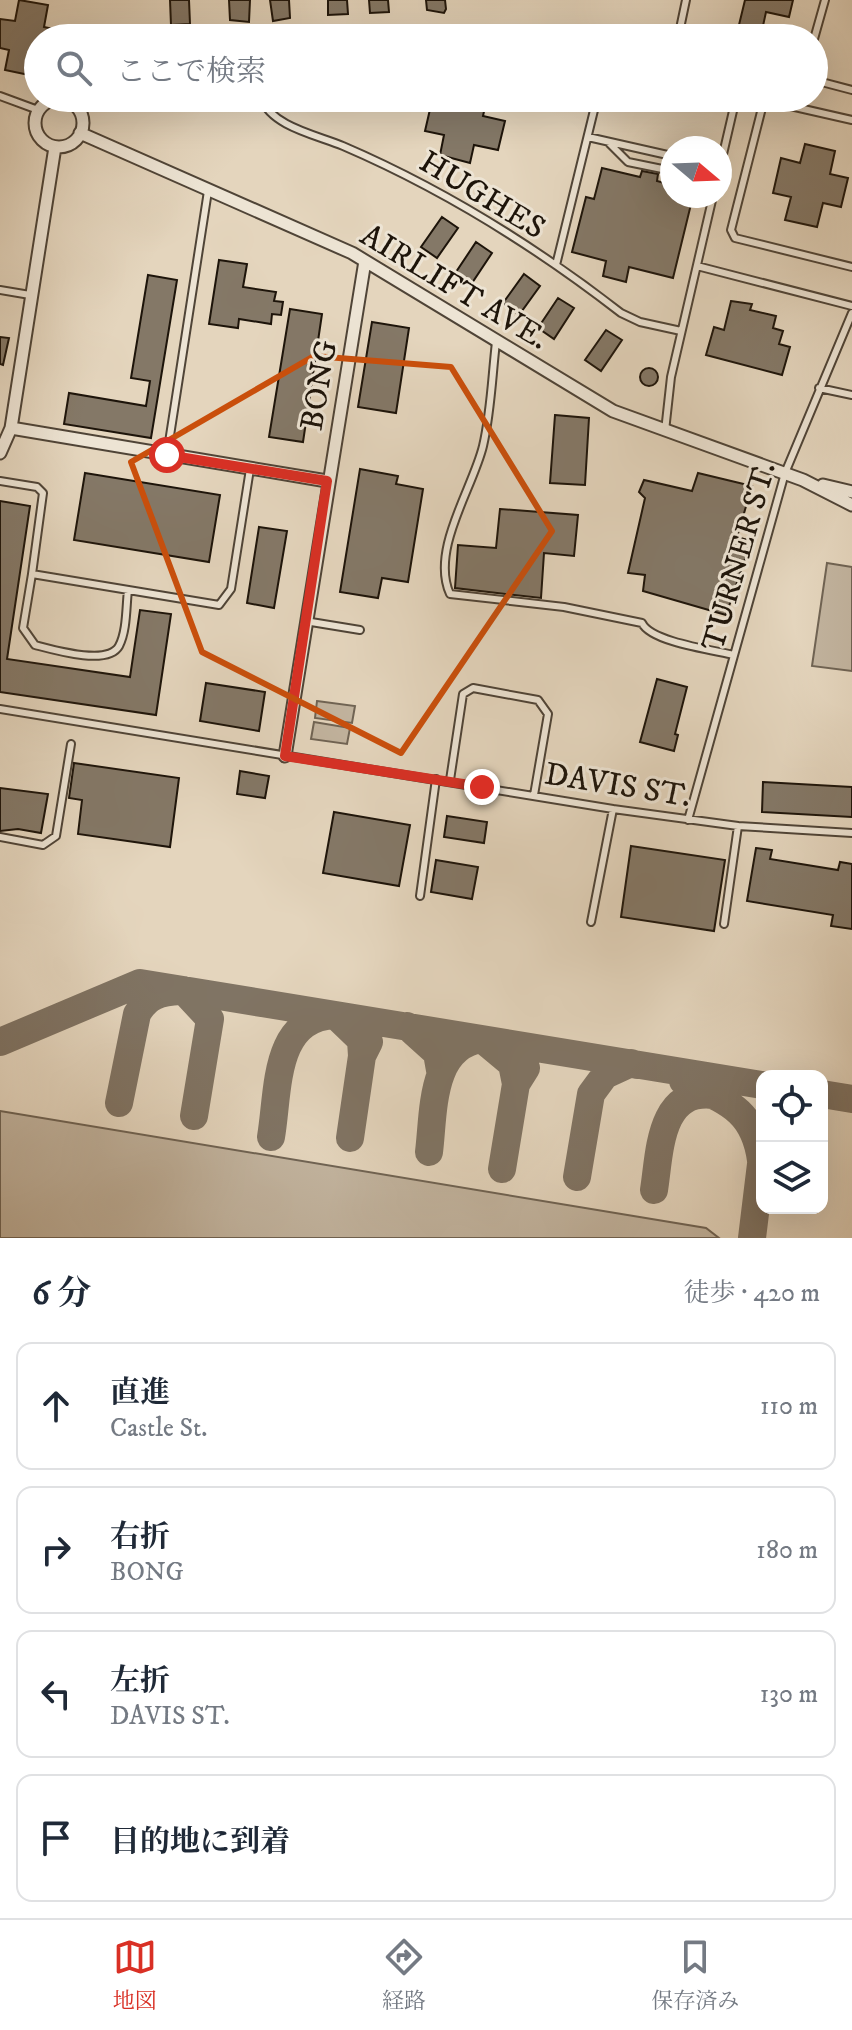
<!DOCTYPE html>
<html lang="ja">
<head>
<meta charset="utf-8">
<style>
  :root { --surface:#fff; --page:#f6f6f7; --text:#1f2937; --muted:#747a83; --line:#e0e1e3; --accent:#d93025 }
  body { margin:0; font-family:"IM FELL DW Pica","Noto Serif JP",serif; background:var(--page); color:var(--text) }
  .controls { position:absolute; right:24px; bottom:24px; display:grid; overflow:hidden; border-radius:16px; box-shadow:0 8px 32px #0002 }
  .controls button { width:72px; height:72px; display:grid; place-items:center; padding:0; border:0; border-bottom:2px solid var(--line); background:var(--surface); color:var(--text); font:40px sans-serif }
  .compass { position:absolute; left:660px; top:136px; width:72px; height:72px; border-radius:50%; background:var(--surface); box-shadow:0 8px 32px #0002; rotate:109deg }
  .stop { position:absolute; width:24px; height:24px; margin:-18px; border:6px solid #d93025; border-radius:50%; background:#fff }
  .stop.end { background:#d93025; border-color:#fff; box-shadow:0 2px 8px #0008 }
  .list { margin:0; padding:0; list-style:none }
  h2 { display:flex; justify-content:space-between; align-items:center; height:104px; margin:0; padding:0 32px; font-size:34px }
  h2 small { font-size:26px; font-weight:400; color:var(--muted) }
  .list li { display:grid; grid-template-columns:52px 1fr auto; gap:24px; align-items:center; box-sizing:border-box; height:128px; margin:0 16px 16px; padding:0 16px; border:2px solid var(--line); border-radius:16px }
  .list b { display:block; font-size:30px; white-space:nowrap }
  .list p { margin:0; font-size:26px; white-space:nowrap; color:var(--muted) }
  .list em { font-size:26px; font-style:normal; color:var(--muted) }
  .icon { flex:none; width:44px; height:44px; fill:none; stroke:currentColor; stroke-width:2; stroke-linecap:round; stroke-linejoin:round }
  .map { position:relative; flex:none; width:852px; height:1238px; overflow:hidden }
  .search { position:absolute; background:var(--surface); box-shadow:0 8px 32px #0002; left:24px; right:24px; top:24px; height:88px; display:flex; align-items:center; gap:20px; box-sizing:border-box; padding:0 28px; border-radius:44px; color:var(--muted); font-size:30px }
  .sheet { height:680px; background:var(--surface) }
  nav { display:flex; justify-content:space-around; align-items:center; box-sizing:border-box; height:112px; border-top:2px solid var(--line); background:var(--surface); font-size:22px; color:var(--muted) }
  nav a { display:grid; justify-items:center; gap:4px }
  nav .on { color:var(--accent) }
  .map>svg:first-child { display:block }
  .green { fill:#c2b49f; stroke:#706454; stroke-width:2 }
  .lines { fill:none; stroke-linecap:round; stroke-linejoin:round }
  .taxiway { stroke:#807464; stroke-width:28 }
  .building { fill:#847867; stroke:#1d140a; stroke-width:2 }
  .lane-casing { stroke:#4f4437; stroke-width:10 }
  .street-casing { stroke:#4f4437; stroke-width:15 }
  .lane { stroke:#ede4d4; stroke-width:6 }
  .street { stroke:#ede4d4; stroke-width:11 }
  .route { stroke:#d93025; stroke-width:10 }
  .marked { fill:none; stroke:#ca4f0c; stroke-width:6; stroke-linejoin:round }
  .labels { text-anchor:middle; stroke-width:6; stroke-linejoin:round; paint-order:stroke }
  .street-label { font-size:32px; fill:#1d140a; stroke:#ede4d4 }
</style>
</head>
<body>
<div class="map">
<svg width="852" height="1238" viewBox="0 0 852 1238">
  <rect width="100%" height="100%" fill="#e4d5bd"/>
  <filter id="stains"><feTurbulence type="fractalNoise" baseFrequency=".0025" numOctaves="4"/><feColorMatrix values="0 0 0 0 .2 0 0 0 0 .09 0 0 0 0 .02 0 0 0 .5 -.17"/></filter>
  <radialGradient id="worn" r=".72"><stop offset=".6" stop-color="#630" stop-opacity="0"/><stop offset="1" stop-color="#630" stop-opacity=".3"/></radialGradient>
  <path class="green" d="M827,563L852,567V671L812,666Z
    M317,701L355,706L352,723L315,718Z
    M314,722L350,728L347,744L311,739Z
    M0,1111L706,1228L719,1238H0Z"/>
  <g class="lines">
    <path class="taxiway" d="M183,990L210,1019L194,1116
      M407,1026L437,1053L440,1070
      M0,1042L140,983L762,1085
      M683,1081C726,1101 754,1109 761,1160
      M822,1094L852,1099
      M119,1103L137,1014C147,996 160,992 180,991
      M271,1137C279,1089 273,1018 335,1015L361,1040L362,1056
      M350,1138L362,1056L369,1042
      M429,1152C434,1112 430,1046 482,1039L512,1064L516,1084
      M502,1169L516,1084L526,1068
      M577,1177L591,1094L605,1075L631,1063L637,1065
      M654,1190C660,1152 659,1089 713,1095
      M752,1238L762,1156"/>
  </g>
  <path class="building" d="M19,0L48,5L44,27L63,31L61,38H38L34,76L5,70L9,50L0,48V19L15,21Z
    M170,0H189L190,24L171,25Z
    M229,0H250L249,22L230,20Z
    M270,0H289L290,18L273,21Z
    M328,0H347L348,14L328,15Z
    M369,0H388L389,12L370,13Z
    M426,0H445L446,9L444,13L427,10Z
    M745,0H793L789,17L766,12L761,35L738,29Z
    M456,98H487L483,116L505,121L498,150L474,145L470,163L440,155L444,135L425,131L431,105L453,110Z
    M805,144L835,151L830,174L848,178L841,207L823,203L817,227L785,220L791,197L773,193L781,158L800,163Z
    M602,168L640,177L642,171L658,174L657,181L672,185V196H693L673,278L629,267L626,282L603,276L606,261L572,252L586,197L594,199Z
    M442,217L458,228L437,258L421,247Z
    M476,242L492,253L472,283L456,272Z
    M219,260L247,264L243,287L276,292L274,301L283,302L281,315L272,314L271,324L239,319L238,328L209,324Z
    M524,274L540,286L519,315L503,303Z
    M148,275L177,280L151,438L64,424L69,393L146,406L150,381L131,378Z
    M558,298L574,308L554,339L538,328Z
    M731,301L752,304L750,310L776,316L773,328L783,331L779,344L790,347L782,375L706,355L714,327L724,330Z
    M290,309L322,314L303,442L269,437Z
    M372,322L409,328L396,413L358,407Z
    M606,330L622,340L601,371L585,360Z
    M0,337L9,338L3,365L0,364Z
    M640 377a9 9 0 1 1 18 0a9 9 0 1 1-18 0Z
    M555,415L589,418L585,485L550,483Z
    M360,469L398,476L396,484L423,489L408,582L382,578L378,598L340,592Z
    M85,473L220,495L209,562L74,540Z
    M698,473L752,486L737,537L751,541L726,615L643,591L645,575L628,573L645,498L639,492L644,480L692,491Z
    M0,501L30,506L7,659L130,677L140,610L171,614L156,715L0,692Z
    M500,509L578,515L574,556L544,553L541,598L455,588L458,545L496,548Z
    M259,527L287,531L274,608L247,603Z
    M657,679L687,687L675,734L678,735L674,751L640,742Z
    M206,683L265,692L259,731L200,721Z
    M74,763L179,778L170,847L78,834L82,800L69,798Z
    M240,771L269,776L265,798L237,794Z
    M763,782L852,787V817L762,812Z
    M0,788L48,794L41,833L18,829L0,831Z
    M334,812L410,825L399,886L323,873Z
    M447,816L487,822L484,843L444,837Z
    M631,846L725,860L714,931L621,917Z
    M756,848L772,850L770,859L838,870L840,862L852,864V929L831,926L833,915L747,901Z
    M436,860L478,867L472,899L431,892Z"/>
  <g class="lines">
    <defs>
      <path id="lane" d="M455,38L612,29L669,38
        M678,38L686,0
        M814,39L825,0
        M814,80L852,90
        M0,96L38,110
        M261,98C272,127 317,135 343,146C443,189 536,247 621,313L640,322L681,331
        M78,108L92,98
        M852,120L764,100L731,230L735,238L852,267
        M588,137L672,156
        M609,143L628,162L672,171
        M720,167L736,98
        M556,265L597,98
        M697,266L852,306
        M0,290L30,295
        M496,342C492,376 491,412 483,446C473,488 430,550 450,594L564,607L642,623C651,642 713,650 734,655
        M819,388L852,395
        M665,431L671,377L713,196
        M167,455L208,191
        M0,481L37,487L43,493L32,574L219,605L231,589L250,469
        M32,574L23,628L35,645C54,650 108,666 119,646C127,631 126,607 128,590
        M305,621L360,630
        M0,709L613,809L738,826L852,833
        M450,780L463,694L473,688L538,700L548,714L534,795
        M688,820L785,473L852,313
        M0,837L43,845L56,836L71,744
        M420,896L436,779
        M591,922L613,809
        M724,924L738,826"/>
      <path id="street" d="M35 123a24 24 0 1 1 48 0a24 24 0 1 1-48 0Z
        M80,133L352,253L613,411L803,480L852,505
        M11,428L327,481
        M0,453L11,428L55,147
        M823,485L852,492
        M285,756L365,261"/>
    </defs>
    <use href="#lane" class="lane-casing"/>
    <use href="#street" class="street-casing"/>
    <use href="#lane" class="lane"/>
    <use href="#street" class="street"/>
  </g>
  <g class="lines">
    <path class="route" d="M167,455L327,481L285,756L482,787"/>
  </g>
  <path class="marked" d="M314,356L451,367L552,531L401,753L202,652L131,462Z"/>
  <g class="labels">
    <g class="street-label">
      <text transform="translate(483 194) rotate(31)" y="11">HUGHES</text>
      <text transform="translate(455 286) rotate(31)" y="11">AIRLIFT AVE.</text>
      <text transform="translate(318 385) rotate(-80)" y="11">BONG</text>
      <text transform="translate(738 556) rotate(-74)" y="11">TURNER ST.</text>
      <text transform="translate(618 784) rotate(9)" y="11">DAVIS ST.</text>
    </g>
  </g>
  <rect width="100%" height="100%" filter="url(#stains)"/>
  <rect width="100%" height="100%" fill="url(#worn)"/>
</svg>
<div class="controls">
<button><svg class="icon" aria-label="locate" viewBox="0 0 24 24"><circle cx="12" cy="12" r="6"/><path d="M12 2v4M12 18v4M2 12h4M18 12h4"/></svg></button>
<button><svg class="icon" aria-label="layers" viewBox="0 0 24 24"><path d="M12 4l9 5-9 5-9-5zM3 14l9 5 9-5"/></svg></button>
</div>
<svg class="compass" viewBox="-18 -18 36 36"><path d="M0-13l5 13h-10z" fill="#e53935"/><path d="M0 13l5-13h-10z" fill="#747a83"/></svg>
<div class="stop" style="left:167px;top:455px"></div>
<div class="stop end" style="left:482px;top:787px"></div>
<div class="search"><svg class="icon" aria-label="search" viewBox="0 0 24 24"><circle cx="10" cy="10" r="6"/><path d="M15 15l6 6"/></svg>ここで検索</div>
</div>
<section class="sheet">
<h2>6 分<small>徒歩 · 420 m</small></h2>
<ul class="list">
<li><svg class="icon" aria-label="ahead" viewBox="0 0 24 24"><path d="M12 20V5M6 11l6-6 6 6"/></svg><div><b>直進</b><p>Castle St.</p></div><em>110 m</em></li>
<li><svg class="icon" aria-label="right" viewBox="0 0 24 24"><path d="M7 20v-9h11M14 6l5 5-5 5"/></svg><div><b>右折</b><p>BONG</p></div><em>180 m</em></li>
<li><svg class="icon" aria-label="left" viewBox="0 0 24 24"><path d="M17 20v-9H6M10 6l-5 5 5 5"/></svg><div><b>左折</b><p>DAVIS ST.</p></div><em>130 m</em></li>
<li><svg class="icon" aria-label="arrive" viewBox="0 0 24 24"><path d="M6 21V4h12l-3 4 3 4H6"/></svg><div><b>目的地に到着</b></div></li>
</ul>
</section>
<nav>
<a class="on"><svg class="icon" aria-label="map" viewBox="0 0 24 24"><path d="M3 6l6-2 6 2 6-2v14l-6 2-6-2-6 2zM9 4v14M15 6v14"/></svg>地図</a>
<a><svg class="icon" aria-label="directions" viewBox="0 0 24 24"><path d="M12 3l9 9-9 9-9-9zM9 14v-3h6M13 9l2 2-2 2"/></svg>経路</a>
<a><svg class="icon" aria-label="saved" viewBox="0 0 24 24"><path d="M7 4h10v16l-5-4-5 4z"/></svg>保存済み</a>
</nav>
</body>
</html>
